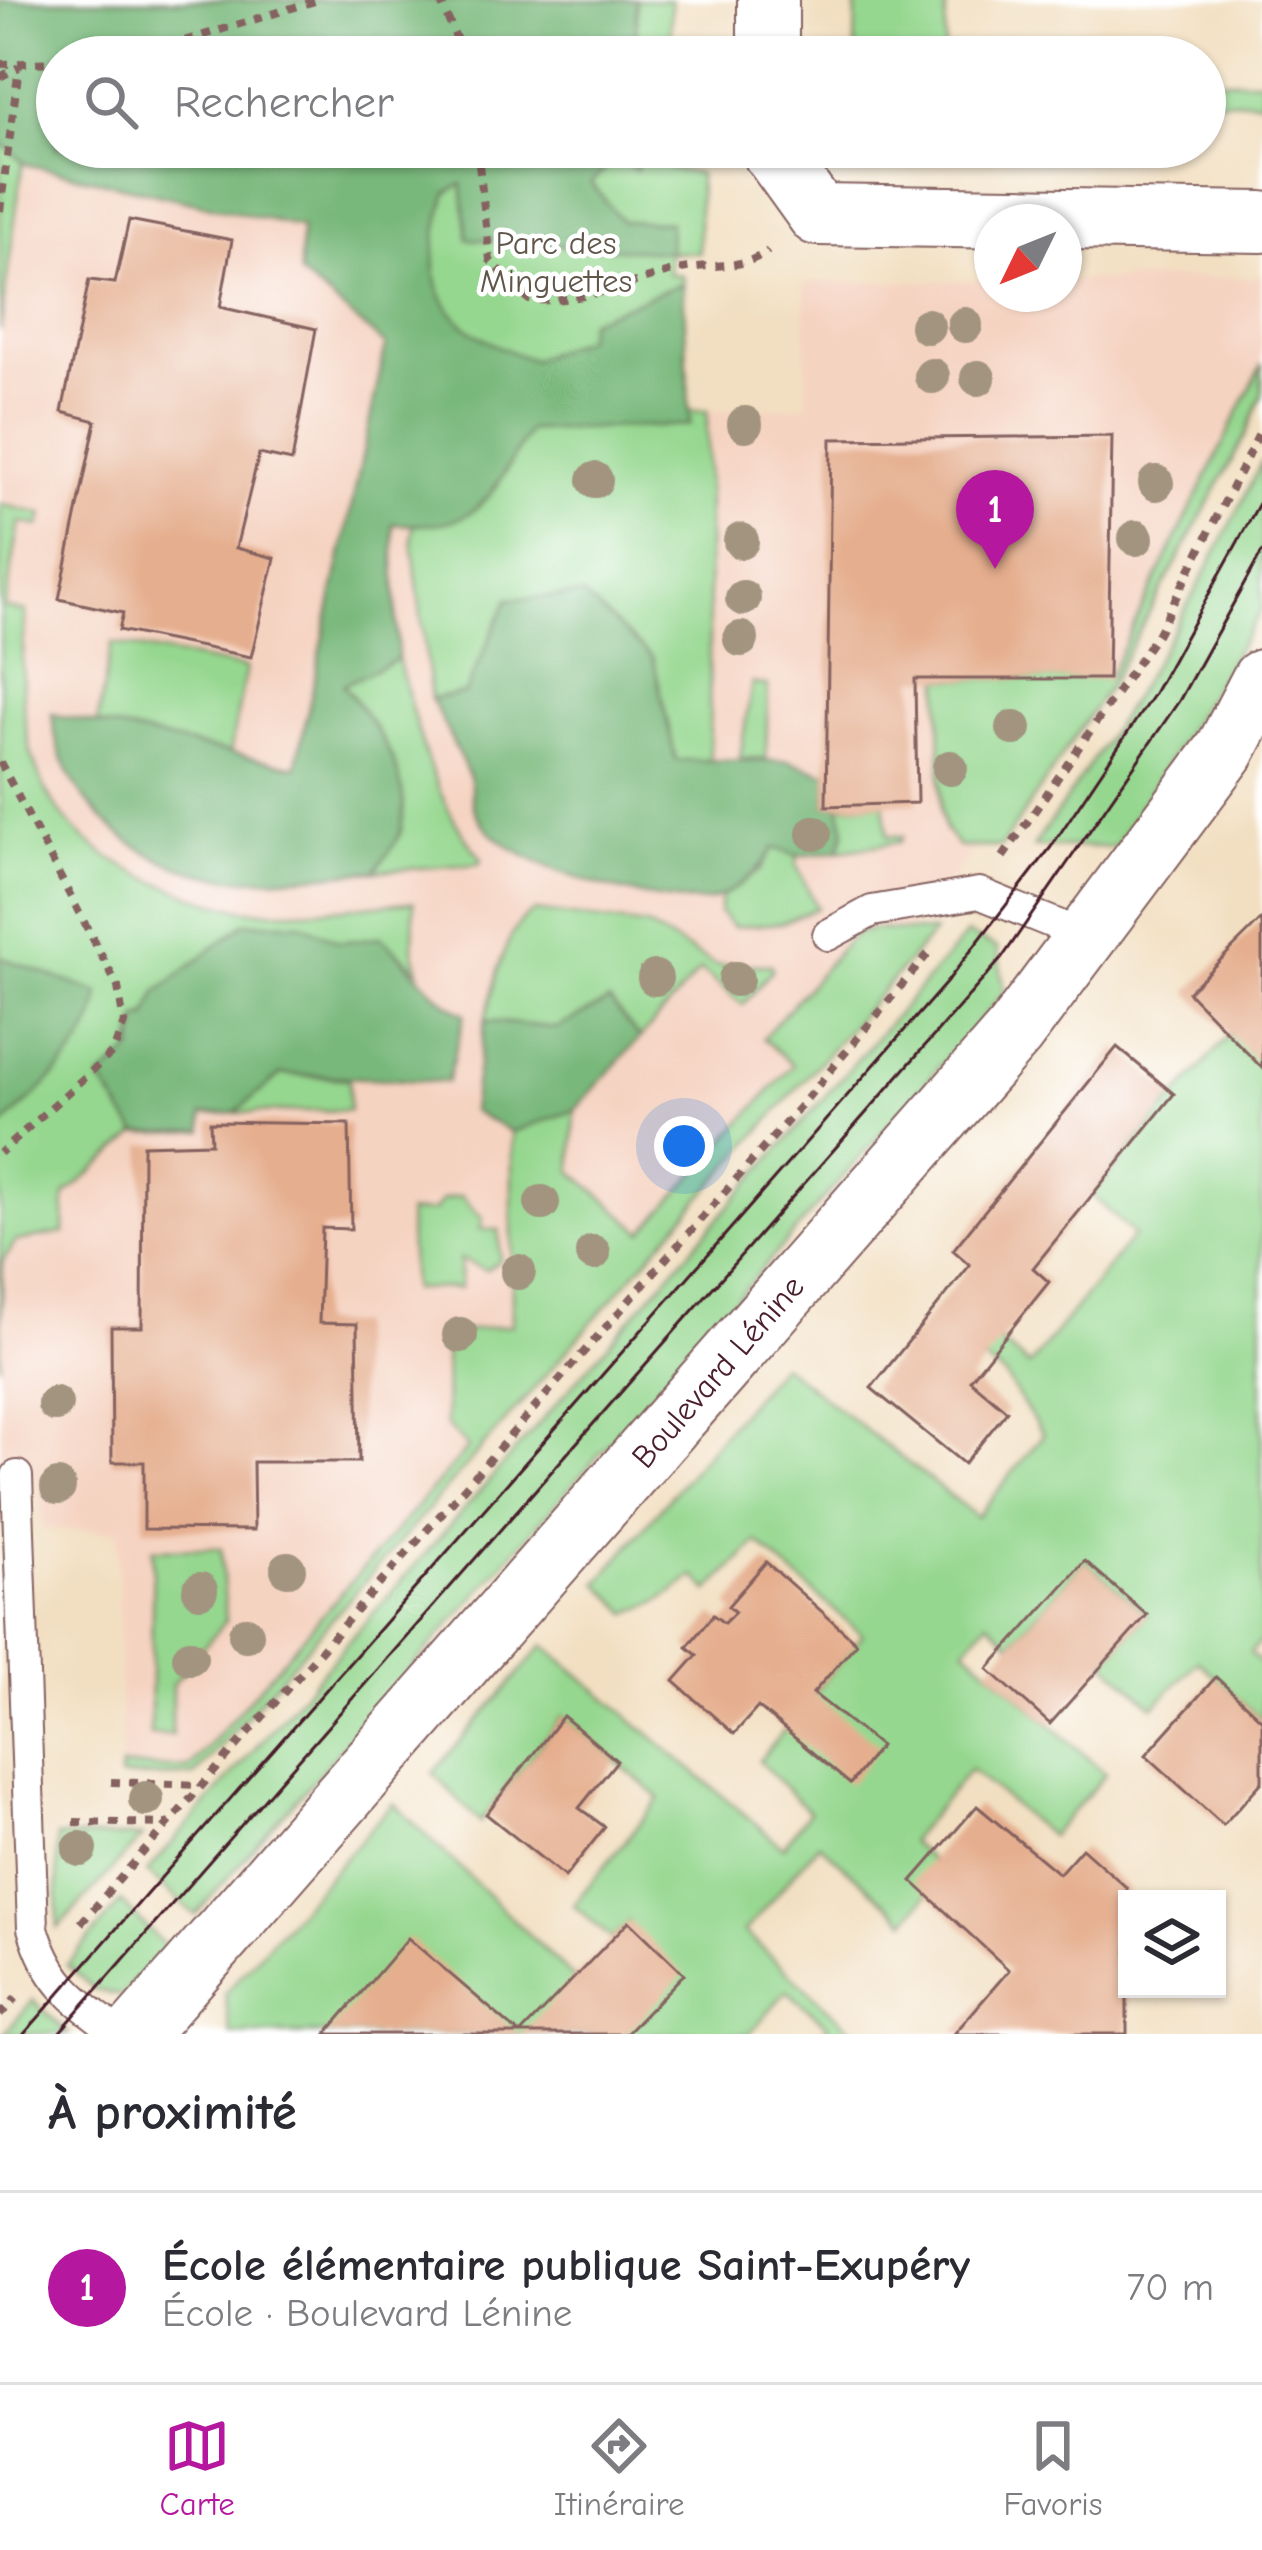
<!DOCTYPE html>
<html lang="fr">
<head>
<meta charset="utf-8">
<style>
  :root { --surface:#fff; --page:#f2f2f3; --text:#2b2b33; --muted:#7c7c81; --line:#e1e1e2; --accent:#b5179e }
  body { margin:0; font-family:"Comic Neue",sans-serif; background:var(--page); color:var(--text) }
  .controls { position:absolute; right:36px; bottom:36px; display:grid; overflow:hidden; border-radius:0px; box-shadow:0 3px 9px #0004 }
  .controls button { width:108px; height:108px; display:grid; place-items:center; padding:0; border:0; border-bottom:3px solid var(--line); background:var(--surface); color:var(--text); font:60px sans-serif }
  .compass { position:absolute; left:974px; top:204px; width:108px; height:108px; border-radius:50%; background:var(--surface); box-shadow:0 3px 9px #0004; rotate:227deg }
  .you { position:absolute; left:684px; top:1146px; width:42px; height:42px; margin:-30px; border:9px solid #fff; border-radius:50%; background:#1a73e8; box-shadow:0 0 0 18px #1a73e833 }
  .badge { display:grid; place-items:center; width:78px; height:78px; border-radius:50%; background:var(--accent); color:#fff; font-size:39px; font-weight:700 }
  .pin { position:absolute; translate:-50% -99px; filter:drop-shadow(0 3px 6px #0008) }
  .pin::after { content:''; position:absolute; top:63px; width:42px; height:36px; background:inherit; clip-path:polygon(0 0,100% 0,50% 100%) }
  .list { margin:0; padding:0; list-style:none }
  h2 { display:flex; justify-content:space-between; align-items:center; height:156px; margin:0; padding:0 48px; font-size:51px }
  h2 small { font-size:39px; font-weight:400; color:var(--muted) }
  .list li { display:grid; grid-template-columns:78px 1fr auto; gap:36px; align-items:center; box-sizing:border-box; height:192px; padding:0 48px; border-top:3px solid var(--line) }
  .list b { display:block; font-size:45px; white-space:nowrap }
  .list p { margin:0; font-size:39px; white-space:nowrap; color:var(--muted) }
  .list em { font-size:39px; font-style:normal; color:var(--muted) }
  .icon { flex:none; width:66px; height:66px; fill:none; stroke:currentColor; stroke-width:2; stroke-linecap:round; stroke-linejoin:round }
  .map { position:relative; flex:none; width:1262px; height:2034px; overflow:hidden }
  .search { position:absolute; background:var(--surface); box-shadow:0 3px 9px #0004; left:36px; right:36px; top:36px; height:132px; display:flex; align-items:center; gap:30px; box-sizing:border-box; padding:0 42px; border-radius:66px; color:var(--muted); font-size:45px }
  .sheet { height:348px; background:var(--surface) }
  nav { display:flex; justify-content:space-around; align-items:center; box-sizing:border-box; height:168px; border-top:3px solid var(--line); background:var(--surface); font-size:33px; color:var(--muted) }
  nav a { display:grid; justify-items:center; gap:6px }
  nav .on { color:var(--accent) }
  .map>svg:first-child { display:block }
  .built { fill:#f5d3c1 }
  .green { fill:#95d78f; stroke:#707b5d; stroke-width:3 }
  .forest { fill:#78b87a; stroke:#616c52; stroke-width:3 }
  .building { fill:#e5ae8e }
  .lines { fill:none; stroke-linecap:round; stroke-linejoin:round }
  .service-casing { stroke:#856260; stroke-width:34 }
  .minor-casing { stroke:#856260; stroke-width:64 }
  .path { stroke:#856260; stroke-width:8; stroke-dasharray:9 9; stroke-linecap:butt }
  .service { stroke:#fff; stroke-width:30 }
  .minor { stroke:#fff; stroke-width:60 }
  .tram { stroke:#4a1f2b; stroke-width:3 }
  .tree { fill:#a2947f }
  .labels { text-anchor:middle; stroke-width:9; stroke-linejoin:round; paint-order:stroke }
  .park-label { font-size:33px; fill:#605649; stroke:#fff }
  .street-label { font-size:33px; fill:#4a1f2b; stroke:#fff }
</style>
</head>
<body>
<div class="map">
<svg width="1262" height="2034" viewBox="0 0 1262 2034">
  <rect width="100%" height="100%" fill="#fff"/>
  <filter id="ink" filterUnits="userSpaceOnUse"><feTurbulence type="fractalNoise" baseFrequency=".00833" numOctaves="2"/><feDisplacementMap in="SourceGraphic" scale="24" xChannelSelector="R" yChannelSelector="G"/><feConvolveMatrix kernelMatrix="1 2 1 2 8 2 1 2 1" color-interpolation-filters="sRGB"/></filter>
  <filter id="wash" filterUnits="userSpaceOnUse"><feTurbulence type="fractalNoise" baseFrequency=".004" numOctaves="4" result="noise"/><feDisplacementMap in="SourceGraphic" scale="48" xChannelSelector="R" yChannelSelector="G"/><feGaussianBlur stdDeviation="2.7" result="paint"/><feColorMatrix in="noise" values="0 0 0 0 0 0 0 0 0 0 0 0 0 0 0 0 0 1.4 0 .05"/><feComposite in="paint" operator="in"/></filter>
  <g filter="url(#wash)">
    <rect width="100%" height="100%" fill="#f2dfc1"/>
    <path class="built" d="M26,164L301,227L689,412L807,406L804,283L992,280V294H1064V280L1262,277V364L1227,444L1108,679L987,848L976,849L909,930L919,931L188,1768L121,1767L118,1531L43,1529L38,1478L0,1475V1168L133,1050L139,1018L0,725V339Z"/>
    <path class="green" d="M0,0H671L670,57H57V147H670V169L699,174V253L669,252V274L682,275L689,411H707L710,760L676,761L653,658L508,599L465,693L431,699L412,540L413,525C488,524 495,488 529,430L689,425L470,355L366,238L23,161L0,330Z
      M856,0H946L945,57H855Z
      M1205,80H1262V101L1205,100Z
      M1262,364V395L1244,438L1112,681L1001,847H959L945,830L941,810L940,679L1108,678Z
      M1262,461V609L1115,847H1033C1120,725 1198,597 1262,461Z
      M0,504L43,514L40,526L20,522L5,608L26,612C13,740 30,831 159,883C188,894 217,906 248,910C301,915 360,905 414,902L413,948L419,971L381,937L340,942L300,923L139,1019L129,1053L100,1079L137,1134L65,1195L64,1233L16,1241L3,1261L0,1366Z
      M112,643L246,668L230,753L97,724Z
      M398,659C417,729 433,803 482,859L479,864L375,871L400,833L342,684Z
      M752,683L768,686L766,759L740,758Z
      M884,803L888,836H903L900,842L838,851L845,831L839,806Z
      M774,847L799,856L796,864L817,908L781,923L733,927L719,912L722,892L760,871Z
      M535,911L646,926L716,965H771L772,970L743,1005L700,970L640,1038L609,1002L557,1028L485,1021C496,986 501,929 535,911Z
      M875,929L934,932L194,1776L120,1777L121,1767L189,1768L468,1448L446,1425L445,1333L512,1325V1132L575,1110L572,1171L643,1232L793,1065L763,1038L844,945L857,933Z
      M967,934L997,948L1005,992L195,1915L147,1872Z
      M1262,1028V1640L1250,1653L1262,1664V1720L1198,1661L1154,1707L1105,1662L1147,1615L1085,1561L1011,1643L988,1621L965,1648L1106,1774L1050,1836L970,1769L910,1841L930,1860L928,1894L906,1920L819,1844L744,1932L857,2034H822L828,2026L787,1990L749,2034H230L225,1993L393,1803L628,2031L629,1922L612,1939L573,1905L660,1798L563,1716L480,1822L433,1773L544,1645L783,1847L809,1812L759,1761L862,1635L757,1542L709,1591L695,1576L658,1602L628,1613L598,1583L781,1364L977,1517L1043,1435L1005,1376L937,1327L956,1305L1029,1366L1134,1235L1092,1195L1230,1034Z
      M281,1074L349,1079V1110L235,1113Z
      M461,1196L483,1219L480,1229L499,1230L500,1260L486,1270L460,1259V1288L412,1289L408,1213L434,1211L442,1200Z
      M221,1548L226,1620L172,1685V1735H150L153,1549Z
      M57,1837H142L58,1928Z
      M121,1902L166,1947L122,1996L95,1990L67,1965Z
      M33,2000L69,2034H4Z"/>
    <path class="forest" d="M0,0H636L637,57H57V147H637V170L615,159L591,183L622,221L670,222L669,252L468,239L462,184L447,193C417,288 439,328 533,360L585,338L589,320L683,283L690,425L529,430C487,500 485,530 393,524L398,659L343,685C375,724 414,775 401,830C397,844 383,859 375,871C332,873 288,880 245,879C152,878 60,809 52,714L296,767L386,345L300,274L301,227L26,164L0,142Z
      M583,595L653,658L676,760L790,761L827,774L826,805L839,806L845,831L838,851L799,856L774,848C761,869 729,900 702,901C646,904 499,866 475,811C470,800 473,786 468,774C457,749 443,724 431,699L465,693L508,599Z
      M245,923H300L340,942L381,937C409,962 432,998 465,1014L447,1082L281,1074L235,1113L203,1115V1131L137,1134L100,1079L133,1050L139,1018H147L157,992Z
      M0,957L99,993C96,1049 37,1091 0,1129Z
      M609,1001L640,1038L575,1110L512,1132L471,1111L485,1021L557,1028Z"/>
    <g id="blocks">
      <path class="building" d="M129,220L232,240L220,307L316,329L292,461L259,454L236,548L275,558L251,657L119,630L123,613L59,599L96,421L62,412L89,280L115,283Z
        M1112,436L1108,679H915L917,803L826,806L831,439Z
        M1262,919V1068L1188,992Z
        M1117,1047L1174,1094L1033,1268L1049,1282L970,1380L1007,1411L964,1464L871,1388L970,1265L953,1250Z
        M210,1122L349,1124L351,1229L322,1228L319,1323L357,1324L359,1462H253L254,1530L144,1529V1462H112L111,1327H142L143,1145L211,1143Z
        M1085,1561L1147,1615L1050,1724L988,1669Z
        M766,1562L857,1643L813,1693L880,1746L850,1784L758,1707L734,1734L674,1681L697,1655L687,1647L713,1615L724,1623L735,1612L728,1606Z
        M1216,1677L1262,1720V1782L1223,1825L1146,1755Z
        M563,1716L617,1761L579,1808L605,1827L565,1877L486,1814Z
        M977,1806L1059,1874L1082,1848L1127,1888V2034H954L1009,1970L912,1881Z
        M629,1921L684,1974L626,2034H326L408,1938L520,2034Z"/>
    </g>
  </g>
  <g filter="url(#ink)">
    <use href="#blocks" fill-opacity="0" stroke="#856260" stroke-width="3"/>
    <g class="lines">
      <defs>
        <path id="service" d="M828,935L872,911L979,893L1090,938
          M17,1476L33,1928C49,1984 75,2000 120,2034"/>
        <path id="minor" d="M768,0V57
          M769,147L818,215L1262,222
          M135,2034L1014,1033L1225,751L1262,680"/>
      </defs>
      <use href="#service" class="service-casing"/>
      <use href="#minor" class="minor-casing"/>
      <path class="path" d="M440,0L464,57
        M97,57L158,49L318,0
        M0,64L57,62
        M0,77L19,67
        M477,147L490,260L529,300C585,303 625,283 677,270C711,262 738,272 768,251
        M0,211L19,67
        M0,762L118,987L124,1023L113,1052L0,1153
        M1003,857L1158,633L1262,428
        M111,1782L203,1785
        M74,1822L167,1824
        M81,1923L804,1102L932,949
        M0,2015L16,1998"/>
      <use href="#service" class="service"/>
      <use href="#minor" class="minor"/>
      <path class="tram" d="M24,2034L946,983L1051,847L1153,695L1262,498
        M58,2034L1002,958L1179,701L1262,552"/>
    </g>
    <g class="tree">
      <circle cx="965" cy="325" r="18"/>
      <circle cx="927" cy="326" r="18"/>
      <circle cx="932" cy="376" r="18"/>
      <circle cx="978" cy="378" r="18"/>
      <circle cx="745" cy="424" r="18"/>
      <circle cx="595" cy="480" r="18"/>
      <circle cx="1156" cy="483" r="18"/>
      <circle cx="1136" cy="538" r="18"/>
      <circle cx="741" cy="541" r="18"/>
      <circle cx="743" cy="598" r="18"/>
      <circle cx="741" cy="639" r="18"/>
      <circle cx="1014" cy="728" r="18"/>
      <circle cx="950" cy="768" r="18"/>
      <circle cx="814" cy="833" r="18"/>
      <circle cx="655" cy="978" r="18"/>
      <circle cx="736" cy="979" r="18"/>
      <circle cx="542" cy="1203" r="18"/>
      <circle cx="593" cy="1253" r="18"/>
      <circle cx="518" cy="1272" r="18"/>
      <circle cx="460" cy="1335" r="18"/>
      <circle cx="55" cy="1404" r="18"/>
      <circle cx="58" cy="1487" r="18"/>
      <circle cx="288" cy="1569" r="18"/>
      <circle cx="200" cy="1590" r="18"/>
      <circle cx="246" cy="1634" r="18"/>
      <circle cx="190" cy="1657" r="18"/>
      <circle cx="146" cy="1799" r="18"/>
      <circle cx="80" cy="1849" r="18"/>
    </g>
  </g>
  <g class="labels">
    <g class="park-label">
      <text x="556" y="254">Parc des<tspan x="556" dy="38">Minguettes</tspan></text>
    </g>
    <g class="street-label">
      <text transform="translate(717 1371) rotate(-49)" y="12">Boulevard Lénine</text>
    </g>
  </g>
</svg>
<div class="controls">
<button><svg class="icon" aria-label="layers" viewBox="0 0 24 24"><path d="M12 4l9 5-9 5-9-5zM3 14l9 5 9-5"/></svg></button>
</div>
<svg class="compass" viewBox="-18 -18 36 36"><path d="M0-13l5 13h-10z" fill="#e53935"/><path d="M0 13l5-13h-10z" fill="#7c7c81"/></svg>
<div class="you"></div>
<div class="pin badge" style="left:995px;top:569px">1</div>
<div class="search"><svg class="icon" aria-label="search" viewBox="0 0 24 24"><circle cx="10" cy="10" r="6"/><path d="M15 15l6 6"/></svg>Rechercher</div>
</div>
<section class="sheet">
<h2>À proximité<small></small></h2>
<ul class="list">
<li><span class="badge">1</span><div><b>École élémentaire publique Saint-Exupéry</b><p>École · Boulevard Lénine</p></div><em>70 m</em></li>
</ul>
</section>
<nav>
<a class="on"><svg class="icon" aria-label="map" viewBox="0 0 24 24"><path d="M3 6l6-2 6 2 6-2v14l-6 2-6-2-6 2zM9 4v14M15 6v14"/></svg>Carte</a>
<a><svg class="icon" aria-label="directions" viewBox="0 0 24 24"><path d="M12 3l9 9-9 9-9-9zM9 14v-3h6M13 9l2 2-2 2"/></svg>Itinéraire</a>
<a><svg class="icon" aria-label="saved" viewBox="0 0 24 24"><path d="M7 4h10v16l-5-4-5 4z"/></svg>Favoris</a>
</nav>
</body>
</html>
